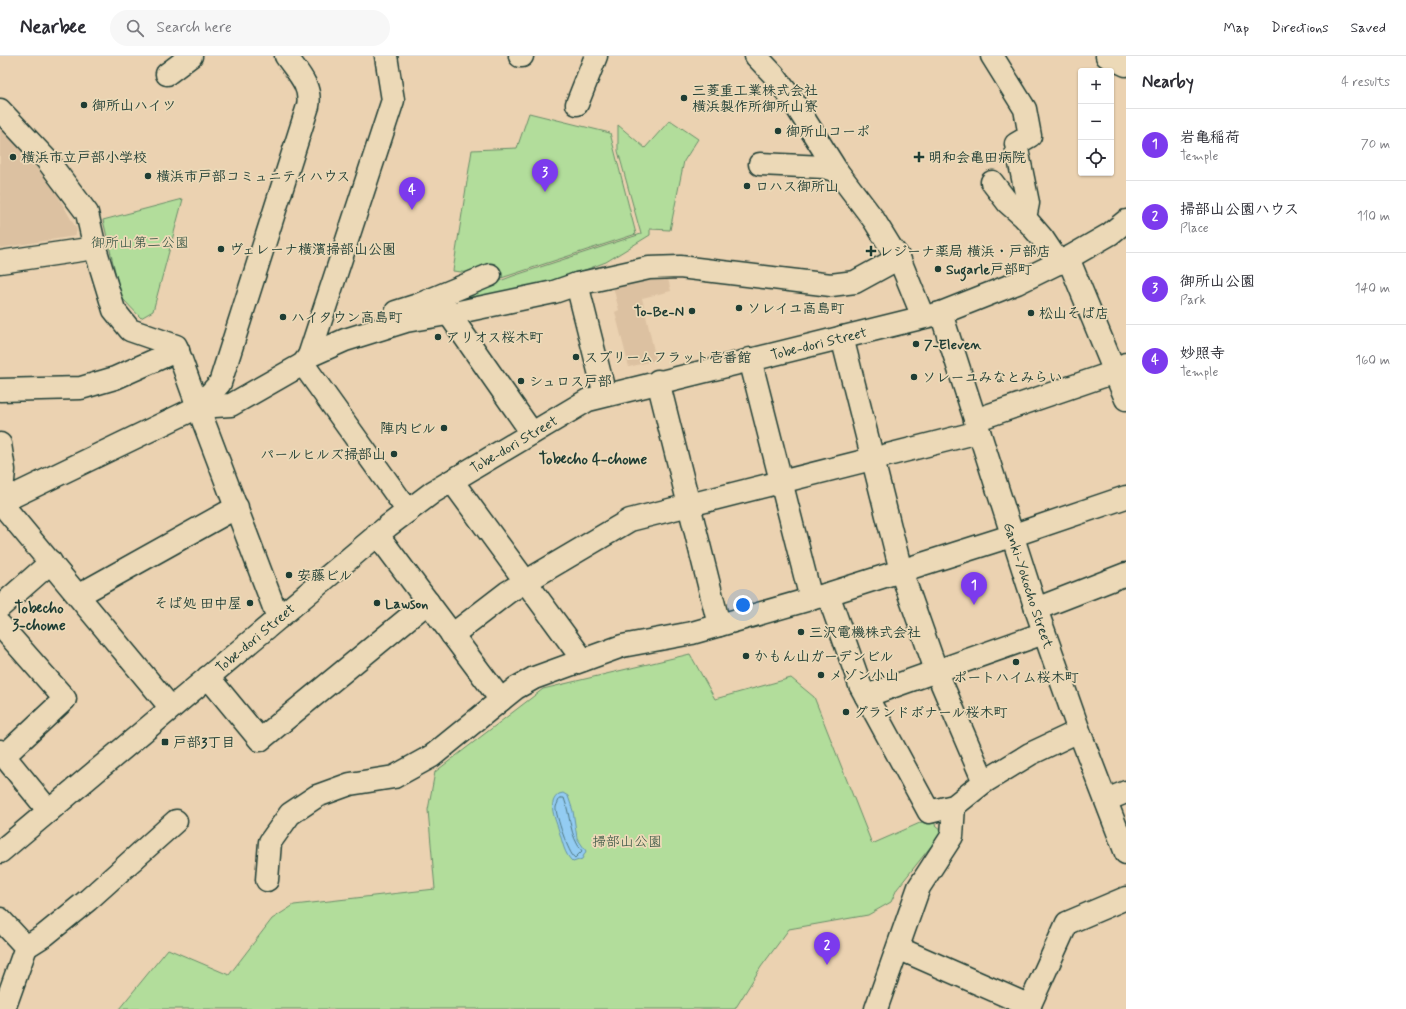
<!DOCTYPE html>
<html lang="en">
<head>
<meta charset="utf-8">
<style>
  :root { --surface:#fff; --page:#f7f7f7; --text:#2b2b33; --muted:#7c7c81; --line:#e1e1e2; --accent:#7c3aed }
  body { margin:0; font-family:Mynerve,"Klee One",sans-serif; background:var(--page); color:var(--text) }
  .controls { position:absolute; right:12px; top:12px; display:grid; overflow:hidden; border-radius:4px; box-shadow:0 1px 3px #0004 }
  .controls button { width:36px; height:36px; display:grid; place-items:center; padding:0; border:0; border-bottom:1px solid var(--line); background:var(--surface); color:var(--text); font:20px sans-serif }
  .you { position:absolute; left:743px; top:549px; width:14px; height:14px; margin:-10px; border:3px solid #fff; border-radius:50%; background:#1a73e8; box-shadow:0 0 0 6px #1a73e833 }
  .badge { display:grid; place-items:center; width:26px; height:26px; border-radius:50%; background:var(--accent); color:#fff; font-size:13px; font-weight:700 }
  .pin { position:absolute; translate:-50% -33px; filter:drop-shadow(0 1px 2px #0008) }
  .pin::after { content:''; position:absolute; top:21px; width:14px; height:12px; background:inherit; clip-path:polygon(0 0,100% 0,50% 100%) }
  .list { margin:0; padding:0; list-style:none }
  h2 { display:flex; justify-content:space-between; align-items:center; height:52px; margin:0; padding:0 16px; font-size:17px }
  h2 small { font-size:13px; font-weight:400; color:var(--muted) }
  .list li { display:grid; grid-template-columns:26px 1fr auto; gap:12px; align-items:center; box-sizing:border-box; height:72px; padding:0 16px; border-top:1px solid var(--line) }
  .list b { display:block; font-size:15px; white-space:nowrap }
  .list p { margin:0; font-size:13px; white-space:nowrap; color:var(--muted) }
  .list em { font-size:13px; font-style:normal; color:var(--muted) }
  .icon { flex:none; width:22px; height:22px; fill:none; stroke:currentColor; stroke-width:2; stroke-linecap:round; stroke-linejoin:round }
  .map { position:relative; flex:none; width:1126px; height:953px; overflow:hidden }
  header { display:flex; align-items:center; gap:24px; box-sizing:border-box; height:56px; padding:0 20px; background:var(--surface); border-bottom:1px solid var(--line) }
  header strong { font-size:19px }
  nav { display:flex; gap:22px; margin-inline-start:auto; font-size:14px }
  .search { width:280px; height:36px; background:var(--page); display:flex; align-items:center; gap:10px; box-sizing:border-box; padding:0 14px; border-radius:22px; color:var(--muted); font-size:15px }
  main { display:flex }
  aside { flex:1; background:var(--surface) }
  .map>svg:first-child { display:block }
  .built { fill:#dcc1a1 }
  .green { fill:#b2dd9b; stroke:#688d68 }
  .water { fill:#93ccf2; stroke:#6593a6 }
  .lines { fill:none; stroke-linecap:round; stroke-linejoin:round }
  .shore { stroke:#4d7680; stroke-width:1 }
  .minor-casing { stroke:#1f3d34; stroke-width:25 }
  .minor { stroke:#ecd9b7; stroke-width:22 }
  .poi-dot { fill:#1f3d34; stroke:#ecd9b7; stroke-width:1.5 }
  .labels { text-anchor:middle; stroke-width:3.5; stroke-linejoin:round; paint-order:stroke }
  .poi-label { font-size:14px; font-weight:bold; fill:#1f3d34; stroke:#ecd9b7; text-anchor:start }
  .park-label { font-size:14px; fill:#2e4d3e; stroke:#ecd9b7 }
  .street-label { font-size:14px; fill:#1f3d34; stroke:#ecd9b7 }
  .neighbourhood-label { font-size:15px; font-weight:bold; fill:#1f3d34; stroke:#ecd9b7 }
</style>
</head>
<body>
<header>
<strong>Nearbee</strong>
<div class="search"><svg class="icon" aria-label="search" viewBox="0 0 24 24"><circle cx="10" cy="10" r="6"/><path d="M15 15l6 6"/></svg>Search here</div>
<nav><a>Map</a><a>Directions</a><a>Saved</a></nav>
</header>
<main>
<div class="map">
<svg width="1126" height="953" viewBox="0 0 1126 953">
  <rect width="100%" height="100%" fill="#ebd2b1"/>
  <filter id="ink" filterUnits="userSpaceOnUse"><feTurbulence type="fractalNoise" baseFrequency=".025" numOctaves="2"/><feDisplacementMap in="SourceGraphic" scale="8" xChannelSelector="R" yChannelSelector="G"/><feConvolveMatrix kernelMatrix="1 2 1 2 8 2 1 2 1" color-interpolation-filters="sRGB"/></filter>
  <g filter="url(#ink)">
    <path class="built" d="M0,70L53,131L77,174L75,180L0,192Z
      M666,215L671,235L642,242L656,304L629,311L615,256L619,254L612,227Z"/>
    <path class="green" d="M529,57L610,77L636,178L483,228L478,218L453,215L472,94L517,92Z
      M670,64L698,83L684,105L670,174L650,173V179L606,206L548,228L445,246L513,220L641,178L618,95V69L645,92Z
      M183,143L153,255L141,262L121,241L103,164Z
      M690,598L715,643L791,622L814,641L872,788L929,763L943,775L897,833L891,846L868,859L789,873L761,911L735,953H119L168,893L229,919L272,863L294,849L435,833L428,754L435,716L543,633Z"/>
    <path class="water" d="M563,737L568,740L573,755L577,782L586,795L582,803L573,806C564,798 563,787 559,775C556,764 546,747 559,738Z"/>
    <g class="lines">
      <path class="shore" d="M560,742H564C571,761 569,779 582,795L575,802C569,799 555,758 556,751C557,748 559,744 560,742Z"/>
      <defs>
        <g id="minor">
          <path d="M520,0H522"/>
          <path d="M756,0L773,18L791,42L837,115L874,164L890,190L899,202L923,261"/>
          <path d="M992,0L1025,53L1030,80L1016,88L1028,147L1025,162L1043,183L1059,207"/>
          <path d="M1107,0L1126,9"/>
          <path d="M167,18L191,0"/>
          <path d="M577,48L596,0"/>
          <path d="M0,54L47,104L87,157L95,192L114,254L130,274L176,290L198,351"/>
          <path d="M760,108L824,111L837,115"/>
          <path d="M992,126L1008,147L1025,162"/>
          <path d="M1068,202L1126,343"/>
          <path d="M0,206L95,192"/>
          <path d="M577,228L605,339"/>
          <path d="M396,256L418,249L490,219"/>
          <path id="s1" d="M941,257L1036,553L1079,675L1126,797"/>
          <path d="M449,258L532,377"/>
          <path d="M842,281L901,515L936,614L984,726"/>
          <path d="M309,300L393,44L386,0"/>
          <path d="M750,303L811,543"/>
          <path d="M303,308L408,455"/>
          <path d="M658,325L719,569"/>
          <path d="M0,334L81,332L115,322L178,294"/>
          <path d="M198,351L231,349L303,308L309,300L345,284L406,265L459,256L554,236L577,228L649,212L680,211L831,229L855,226L899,202"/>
          <path d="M198,351L220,327L308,50C312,30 297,16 286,0"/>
          <path d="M975,364L1115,316L1126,308"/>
          <path d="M0,388L4,414L1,446L198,351L278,562"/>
          <path d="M452,425L583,604"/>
          <path d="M0,446L171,652"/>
          <path d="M377,478L501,644L516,632L534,622L622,590L692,577L828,538L1011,480L1126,441"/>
          <path d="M828,538L860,629L929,756L954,750L984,726L1030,698L1079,675"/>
          <path d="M79,539L237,451"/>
          <path d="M0,551L51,506"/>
          <path d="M1036,553L1126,518"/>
          <path d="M0,569L65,643L4,700"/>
          <path d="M452,579L508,536L630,464L979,376"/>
          <path d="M208,621L260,684L428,546"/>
          <path d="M866,640L1044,577"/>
          <path d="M0,695L49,755"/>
          <path d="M1106,744L1126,736"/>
          <path id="s2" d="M0,796L388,470L433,436L588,344L941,257L1017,227L1070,201L1110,178L1126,165"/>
          <path d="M267,824L270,786L290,758L317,740L350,728L394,721L432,700L501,644"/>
          <path d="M0,863L26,891L4,953"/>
          <path d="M26,891L45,879L88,844L176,765"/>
          <path d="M898,892L1030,950"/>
          <path d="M876,953L919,831L952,780L954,750"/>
          <path d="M1028,953L1067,867L1126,842"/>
        </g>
      </defs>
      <use href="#minor" class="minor-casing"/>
      <use href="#minor" class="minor"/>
    </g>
  </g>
  <g class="poi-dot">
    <circle cx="684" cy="42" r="4"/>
    <circle cx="84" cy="49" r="4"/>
    <circle cx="778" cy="75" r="4"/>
    <circle cx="13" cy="101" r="4"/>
    <path d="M917 95h4v4h4v4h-4v4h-4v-4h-4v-4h4z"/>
    <circle cx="148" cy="120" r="4"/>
    <circle cx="747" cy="130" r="4"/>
    <circle cx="221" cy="193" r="4"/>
    <path d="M869 189h4v4h4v4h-4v4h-4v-4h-4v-4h4z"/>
    <circle cx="938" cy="213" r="4"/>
    <circle cx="739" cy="252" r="4"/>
    <circle cx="692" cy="255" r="4"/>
    <circle cx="1031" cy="257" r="4"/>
    <circle cx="283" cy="261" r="4"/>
    <circle cx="438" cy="281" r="4"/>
    <circle cx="916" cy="288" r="4"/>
    <circle cx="576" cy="301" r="4"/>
    <circle cx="914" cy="321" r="4"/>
    <circle cx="521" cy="325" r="4"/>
    <circle cx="444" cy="372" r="4"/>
    <circle cx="394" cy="398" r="4"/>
    <circle cx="289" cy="519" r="4"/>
    <circle cx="250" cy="547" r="4"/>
    <circle cx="377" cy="547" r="4"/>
    <circle cx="801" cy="576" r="4"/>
    <circle cx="746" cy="600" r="4"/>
    <circle cx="1016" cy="606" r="4"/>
    <circle cx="821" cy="619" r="4"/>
    <circle cx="846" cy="656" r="4"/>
    <rect x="161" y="682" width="8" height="8" rx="2"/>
  </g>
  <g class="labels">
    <g class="poi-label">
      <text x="692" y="39">三菱重工業株式会社<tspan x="692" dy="16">横浜製作所御所山寮</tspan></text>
      <text x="92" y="54">御所山ハイツ</text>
      <text x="786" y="80">御所山コーポ</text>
      <text x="21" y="106">横浜市立戸部小学校</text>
      <text x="928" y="106">明和会亀田病院</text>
      <text x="156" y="125">横浜市戸部コミュニティハウス</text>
      <text x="755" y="135">ロハス御所山</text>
      <text x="229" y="198">ヴェレーナ横濱掃部山公園</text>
      <text x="879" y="200">レジーナ薬局 横浜・戸部店</text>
      <text x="946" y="218">Sugarle戸部町</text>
      <text x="747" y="257">ソレイユ高島町</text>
      <text x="684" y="260" text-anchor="end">To-Be-N</text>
      <text x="1039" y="262">松山そば店</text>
      <text x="291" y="266">ハイタウン高島町</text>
      <text x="446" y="286">アリオス桜木町</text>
      <text x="924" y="293">7-Eleven</text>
      <text x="584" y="306">スプリームフラット壱番館</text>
      <text x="922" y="326">ソレーユみなとみらい</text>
      <text x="529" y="330">シュロス戸部</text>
      <text x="436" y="377" text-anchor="end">陣内ビル</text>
      <text x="386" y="403" text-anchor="end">パールヒルズ掃部山</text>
      <text x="297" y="524">安藤ビル</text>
      <text x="242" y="552" text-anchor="end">そば処 田中屋</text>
      <text x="385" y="552">Lawson</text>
      <text x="809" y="581">三沢電機株式会社</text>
      <text x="754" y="605">かもん山ガーデンビル</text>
      <text x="829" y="624">メゾン小山</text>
      <text x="1016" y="626" text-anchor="middle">ポートハイム桜木町</text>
      <text x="854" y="661">グランドボナール桜木町</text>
      <text x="173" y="691">戸部3丁目</text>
    </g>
    <g class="park-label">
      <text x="140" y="191">御所山第二公園</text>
      <text x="627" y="790">掃部山公園</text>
    </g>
    <g class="street-label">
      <text dy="5" stroke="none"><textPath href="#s2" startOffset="981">Tobe-dori Street</textPath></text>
      <text dy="5" stroke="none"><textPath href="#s2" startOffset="657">Tobe-dori Street</textPath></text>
      <text dy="5" stroke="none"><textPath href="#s1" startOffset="286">Ganki-Yokocho Street</textPath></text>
      <text dy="5" stroke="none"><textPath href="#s2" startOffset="333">Tobe-dori Street</textPath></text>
    </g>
    <g class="neighbourhood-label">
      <text x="593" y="408">Tobecho 4-chome</text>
      <text x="39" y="557">Tobecho<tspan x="39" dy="17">3-chome</tspan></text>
    </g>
  </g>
</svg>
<div class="controls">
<button>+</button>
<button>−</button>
<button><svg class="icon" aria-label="locate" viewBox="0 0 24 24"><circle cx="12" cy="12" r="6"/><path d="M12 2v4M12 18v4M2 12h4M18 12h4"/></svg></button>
</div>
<div class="you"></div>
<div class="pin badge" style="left:974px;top:549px">1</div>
<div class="pin badge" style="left:827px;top:909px">2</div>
<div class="pin badge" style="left:545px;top:136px">3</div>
<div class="pin badge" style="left:412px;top:154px">4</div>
</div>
<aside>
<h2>Nearby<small>4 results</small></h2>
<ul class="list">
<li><span class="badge">1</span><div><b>岩亀稲荷</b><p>Temple</p></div><em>70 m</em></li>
<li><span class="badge">2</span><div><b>掃部山公園ハウス</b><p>Place</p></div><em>110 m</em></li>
<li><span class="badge">3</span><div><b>御所山公園</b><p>Park</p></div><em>140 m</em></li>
<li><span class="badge">4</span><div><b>妙照寺</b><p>Temple</p></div><em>160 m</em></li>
</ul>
</aside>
</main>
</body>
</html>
